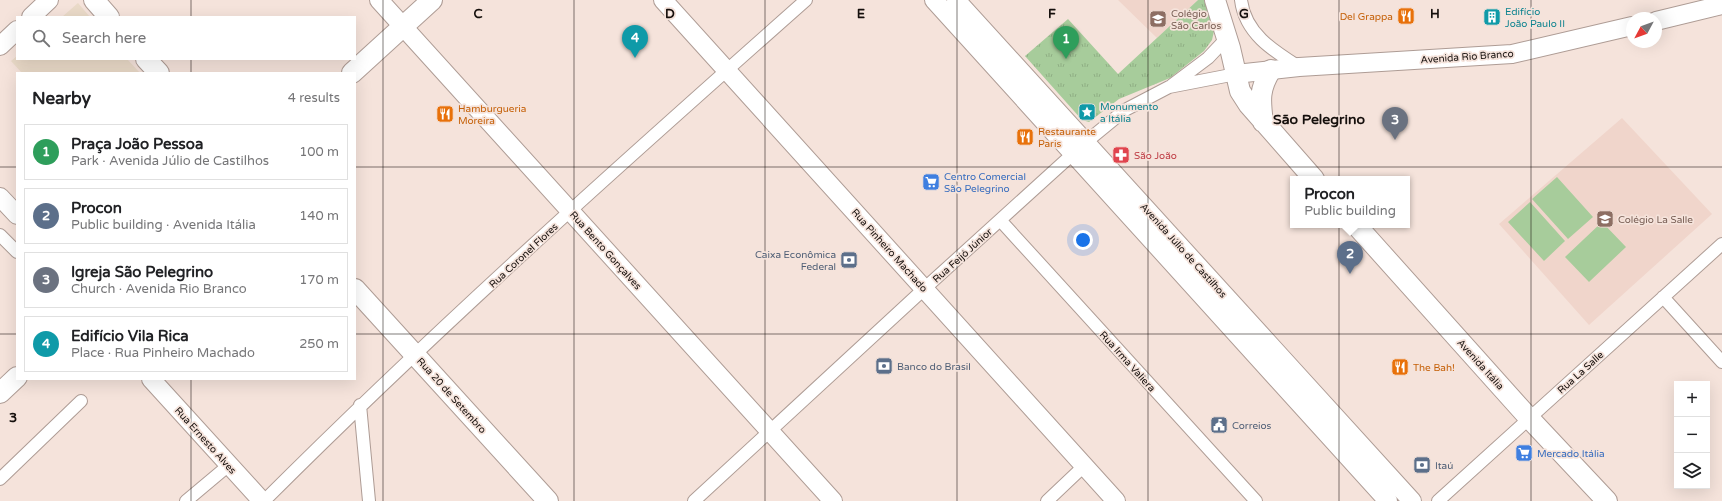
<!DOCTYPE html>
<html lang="en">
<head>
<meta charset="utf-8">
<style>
  :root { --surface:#fff; --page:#f6f6f6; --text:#202124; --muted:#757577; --line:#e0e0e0; --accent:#7a40b7 }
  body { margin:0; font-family:"Varela Round",sans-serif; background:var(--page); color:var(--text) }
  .controls { position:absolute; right:12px; bottom:12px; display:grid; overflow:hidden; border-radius:0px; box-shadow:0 4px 16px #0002 }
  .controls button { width:36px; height:36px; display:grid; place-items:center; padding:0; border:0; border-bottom:1px solid var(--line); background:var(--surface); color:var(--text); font:20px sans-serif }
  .compass { position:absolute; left:1626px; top:12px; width:36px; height:36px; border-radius:50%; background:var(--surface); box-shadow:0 4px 16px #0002; rotate:229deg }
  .you { position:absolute; left:1083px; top:240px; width:14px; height:14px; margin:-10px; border:3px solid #fff; border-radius:50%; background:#1a73e8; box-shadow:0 0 0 6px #1a73e833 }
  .badge { display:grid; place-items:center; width:26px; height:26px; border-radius:50%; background:var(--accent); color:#fff; font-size:13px; font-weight:700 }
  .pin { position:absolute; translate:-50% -33px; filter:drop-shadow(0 1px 2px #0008) }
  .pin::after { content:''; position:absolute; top:21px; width:14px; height:12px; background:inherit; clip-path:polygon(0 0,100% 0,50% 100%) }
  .popup { position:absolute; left:1290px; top:176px; width:120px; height:52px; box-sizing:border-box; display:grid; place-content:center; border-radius:0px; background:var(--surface); filter:drop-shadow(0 1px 3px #0005); font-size:13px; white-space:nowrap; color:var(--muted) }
  .popup b { font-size:15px; color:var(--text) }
  .popup::after { content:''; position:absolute; left:50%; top:100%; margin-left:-8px; border:8px solid transparent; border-top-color:var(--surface) }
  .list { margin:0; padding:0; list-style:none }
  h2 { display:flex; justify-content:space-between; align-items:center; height:52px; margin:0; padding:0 16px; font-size:17px }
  h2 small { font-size:13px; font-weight:400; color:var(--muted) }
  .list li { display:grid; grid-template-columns:26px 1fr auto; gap:12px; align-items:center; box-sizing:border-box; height:56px; margin:0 8px 8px; padding:0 8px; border:1px solid var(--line); border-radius:0px }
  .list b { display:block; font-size:15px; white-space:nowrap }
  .list p { margin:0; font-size:13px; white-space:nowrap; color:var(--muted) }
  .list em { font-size:13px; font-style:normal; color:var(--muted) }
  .icon { flex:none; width:22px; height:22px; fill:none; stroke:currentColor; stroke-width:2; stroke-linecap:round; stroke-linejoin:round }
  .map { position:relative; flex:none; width:1722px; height:501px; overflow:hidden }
  .search { position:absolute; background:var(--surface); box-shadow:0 4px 16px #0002; left:16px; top:16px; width:340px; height:44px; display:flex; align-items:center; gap:10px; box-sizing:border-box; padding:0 14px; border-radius:0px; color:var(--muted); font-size:15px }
  .panel { position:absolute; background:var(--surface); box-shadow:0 4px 16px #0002; left:16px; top:72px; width:340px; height:308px; border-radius:0px }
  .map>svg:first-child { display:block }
  .built { fill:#f0d5cb }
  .medical { fill:#eadac8 }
  .park { fill:url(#park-tufts) }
  .pitch { fill:#a7cc9b }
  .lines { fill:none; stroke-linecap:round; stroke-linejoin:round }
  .street-casing { stroke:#ae9c95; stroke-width:14 }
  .secondary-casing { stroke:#ae9c95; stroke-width:20 }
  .primary-casing { stroke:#ae9c95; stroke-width:22 }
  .street { stroke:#fff; stroke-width:12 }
  .secondary { stroke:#fff; stroke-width:18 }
  .primary { stroke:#fff; stroke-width:20 }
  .grid { fill:none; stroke:#150f0c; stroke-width:1; stroke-opacity:0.55 }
  .labels { text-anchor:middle; stroke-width:3.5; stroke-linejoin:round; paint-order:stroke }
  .culture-label { font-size:10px; fill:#0d838f; stroke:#f5e3db; text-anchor:start }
  .education-label { font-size:10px; fill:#785e54; stroke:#f5e3db; text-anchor:start }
  .food-label { font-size:10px; fill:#c56008; stroke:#f5e3db; text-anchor:start }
  .street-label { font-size:10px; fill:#150f0c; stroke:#f5e3db }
  .health-label { font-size:10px; fill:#be3a42; stroke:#f5e3db; text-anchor:start }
  .shop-label { font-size:10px; fill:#366cbe; stroke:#f5e3db; text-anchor:start }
  .service-label { font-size:10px; fill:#4e5e75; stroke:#f5e3db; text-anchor:start }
  .district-label { font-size:14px; font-weight:bold; fill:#150f0c; stroke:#f5e3db }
  .grid-label { font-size:13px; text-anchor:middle; font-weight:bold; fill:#150f0c; stroke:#f5e3db; stroke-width:3.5; stroke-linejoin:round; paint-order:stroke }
</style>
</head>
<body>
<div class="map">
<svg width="1722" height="501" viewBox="0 0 1722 501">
  <defs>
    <pattern id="park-tufts" width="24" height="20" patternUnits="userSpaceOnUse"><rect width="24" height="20" fill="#a7cc9b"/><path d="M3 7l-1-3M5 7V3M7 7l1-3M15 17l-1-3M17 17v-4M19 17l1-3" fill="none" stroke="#8fae84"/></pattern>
  </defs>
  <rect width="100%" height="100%" fill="#f5e3db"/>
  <path class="built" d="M1118,0H1198L1157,38Z
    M1622,118L1712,214L1589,325L1499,224Z"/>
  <path class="medical" d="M78,3L90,17H62Z
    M17,56V59H127L140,73H22L11,61Z"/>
  <path class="park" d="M1198,0H1207L1215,27L1212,40L1204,51L1170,78L1119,99L1089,122L1082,120L1025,56L1068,19L1118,74Z"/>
  <path class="pitch" d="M1557,177L1593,217L1568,239L1532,199Z
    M1530,202L1565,241L1544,261L1508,222Z
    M1602,222L1626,247L1589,282L1565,257Z"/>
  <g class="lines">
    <defs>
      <path id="street" d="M1241,0C1245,33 1272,50 1299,67
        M1172,85L1208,58L1227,38
        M1000,220L1256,501
        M0,235L17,252
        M1663,297L1722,362
        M360,405L369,501
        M0,479L81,401
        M186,501L229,465
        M264,501C438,327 622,163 806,0
        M694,501L924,289L1086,142L1125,110L1169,87L1236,74
        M1047,501L1084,466
        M1438,501L1722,244"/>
      <path id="secondary" d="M379,0L833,501
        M663,0L1116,501
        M934,0L1388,501
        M956,0L1412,501
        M31,17L49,0
        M1656,21L1722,5
        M0,46L17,30
        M1236,74L1299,67L1512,54L1632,26
        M0,197L17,215
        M151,379L262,501"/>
      <path id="primary" d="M94,0L109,17
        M1215,0L1230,48L1240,91L1249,105L1314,179
        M146,59L159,73
        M352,73L432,0
        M1263,122C1260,100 1259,89 1271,70
        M1356,225L1529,418L1607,501
        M355,289L548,501
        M0,393L17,377"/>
    </defs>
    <use href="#street" class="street-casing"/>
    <use href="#secondary" class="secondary-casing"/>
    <use href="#primary" class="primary-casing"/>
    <use href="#street" class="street"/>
    <use href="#secondary" class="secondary"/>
    <use href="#primary" class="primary"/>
  </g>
  <path class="grid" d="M191,0V17M383,0V501M574,0V501M765,0V501M957,0V501M1148,0V501M1339,0V501M1531,0V501M191,59V73M0,167H17M355,167H1722M0,334H17M355,334H1722M191,379V501"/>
  <defs>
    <symbol id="restaurant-square" viewBox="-11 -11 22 22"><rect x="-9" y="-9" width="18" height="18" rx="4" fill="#e8710a" stroke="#f5e3db"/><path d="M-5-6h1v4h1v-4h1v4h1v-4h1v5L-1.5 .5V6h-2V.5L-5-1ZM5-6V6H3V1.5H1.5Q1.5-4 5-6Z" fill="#fff"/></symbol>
    <symbol id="building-square" viewBox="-11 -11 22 22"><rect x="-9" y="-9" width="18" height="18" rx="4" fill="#0f9aa8" stroke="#f5e3db"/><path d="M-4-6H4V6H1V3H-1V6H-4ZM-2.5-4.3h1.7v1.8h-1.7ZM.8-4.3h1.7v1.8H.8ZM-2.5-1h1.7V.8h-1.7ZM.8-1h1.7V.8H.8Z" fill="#fff"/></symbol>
    <symbol id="school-square" viewBox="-11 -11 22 22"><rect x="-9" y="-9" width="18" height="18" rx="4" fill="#8d6e63" stroke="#f5e3db"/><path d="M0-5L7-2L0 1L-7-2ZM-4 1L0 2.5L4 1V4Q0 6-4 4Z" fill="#fff"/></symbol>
    <symbol id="sight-square" viewBox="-11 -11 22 22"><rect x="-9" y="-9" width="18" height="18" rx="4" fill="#0f9aa8" stroke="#f5e3db"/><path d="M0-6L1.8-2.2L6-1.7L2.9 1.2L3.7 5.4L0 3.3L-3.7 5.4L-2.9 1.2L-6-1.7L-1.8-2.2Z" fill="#fff"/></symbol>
    <symbol id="pharmacy-square" viewBox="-11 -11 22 22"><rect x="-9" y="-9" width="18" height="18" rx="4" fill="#e0444e" stroke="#f5e3db"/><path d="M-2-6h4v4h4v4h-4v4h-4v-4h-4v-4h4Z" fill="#fff"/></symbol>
    <symbol id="supermarket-square" viewBox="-11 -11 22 22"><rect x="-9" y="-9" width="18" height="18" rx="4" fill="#3f7fe0" stroke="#f5e3db"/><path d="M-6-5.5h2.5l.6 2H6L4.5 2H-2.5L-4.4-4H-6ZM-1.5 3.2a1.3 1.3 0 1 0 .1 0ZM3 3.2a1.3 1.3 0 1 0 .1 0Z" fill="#fff"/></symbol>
    <symbol id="bank-square" viewBox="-11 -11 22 22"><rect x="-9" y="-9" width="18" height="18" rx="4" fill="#5c6f8a" stroke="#f5e3db"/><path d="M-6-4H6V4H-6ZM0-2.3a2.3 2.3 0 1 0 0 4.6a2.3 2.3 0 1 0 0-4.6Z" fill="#fff"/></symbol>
    <symbol id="civic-square" viewBox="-11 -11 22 22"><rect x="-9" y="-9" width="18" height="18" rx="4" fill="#5c6f8a" stroke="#f5e3db"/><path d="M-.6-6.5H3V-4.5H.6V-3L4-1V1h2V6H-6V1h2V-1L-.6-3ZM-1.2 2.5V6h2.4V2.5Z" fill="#fff"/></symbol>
  </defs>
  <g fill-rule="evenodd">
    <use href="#restaurant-square" x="1396" y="6" width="20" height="20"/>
    <use href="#building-square" x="1482" y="7" width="20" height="20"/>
    <use href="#school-square" x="1148" y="9" width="20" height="20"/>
    <use href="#sight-square" x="1077" y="102" width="20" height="20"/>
    <use href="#restaurant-square" x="435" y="104" width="20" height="20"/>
    <use href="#restaurant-square" x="1015" y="127" width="20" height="20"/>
    <use href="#pharmacy-square" x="1111" y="145" width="20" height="20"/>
    <use href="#supermarket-square" x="921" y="172" width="20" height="20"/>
    <use href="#school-square" x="1595" y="209" width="20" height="20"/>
    <use href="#bank-square" x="839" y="250" width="20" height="20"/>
    <use href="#bank-square" x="874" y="356" width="20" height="20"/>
    <use href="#restaurant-square" x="1390" y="357" width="20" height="20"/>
    <use href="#civic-square" x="1209" y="415" width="20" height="20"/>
    <use href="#supermarket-square" x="1514" y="443" width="20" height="20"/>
    <use href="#bank-square" x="1412" y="455" width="20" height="20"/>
  </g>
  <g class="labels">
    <g class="culture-label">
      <text x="1505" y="15">Edifício<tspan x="1505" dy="12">João Paulo II</tspan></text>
      <text x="1100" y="110">Monumento<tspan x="1100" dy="12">a Itália</tspan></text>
    </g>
    <g class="education-label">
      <text x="1171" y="17">Colégio<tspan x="1171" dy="12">São Carlos</tspan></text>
      <text x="1618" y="223">Colégio La Salle</text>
    </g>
    <g class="food-label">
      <text x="1393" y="20" text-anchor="end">Del Grappa</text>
      <text x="458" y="112">Hamburgueria<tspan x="458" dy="12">Moreira</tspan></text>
      <text x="1038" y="135">Restaurante<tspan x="1038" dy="12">Paris</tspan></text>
      <text x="1413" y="371">The Bah!</text>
    </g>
    <g class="street-label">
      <text transform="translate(1467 56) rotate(-4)" y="4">Avenida Rio Branco</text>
      <text transform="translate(606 250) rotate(48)" y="4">Rua Bento Gonçalves</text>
      <text transform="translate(890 250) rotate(48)" y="4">Rua Pinheiro Machado</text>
      <text transform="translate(1184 250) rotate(48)" y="4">Avenida Júlio de Castilhos</text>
      <text transform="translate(523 255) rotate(-43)" y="4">Rua Coronel Flores</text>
      <text transform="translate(962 255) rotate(-42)" y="4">Rua Feijó Júnior</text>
      <text transform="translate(1128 361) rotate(48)" y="4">Rua Irma Valiera</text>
      <text transform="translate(1481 364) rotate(48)" y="4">Avenida Itália</text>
      <text transform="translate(1580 372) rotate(-42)" y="4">Rua La Salle</text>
      <text transform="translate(452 395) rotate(48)" y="4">Rua 20 de Setembro</text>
      <text transform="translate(206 440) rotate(48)" y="4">Rua Ernesto Alves</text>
    </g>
    <g class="health-label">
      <text x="1134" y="159">São João</text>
    </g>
    <g class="shop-label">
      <text x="944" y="180">Centro Comercial<tspan x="944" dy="12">São Pelegrino</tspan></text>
      <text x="1537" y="457">Mercado Itália</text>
    </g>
    <g class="service-label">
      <text x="836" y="258" text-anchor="end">Caixa Econômica<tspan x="836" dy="12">Federal</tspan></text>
      <text x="897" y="370">Banco do Brasil</text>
      <text x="1232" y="429">Correios</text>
      <text x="1435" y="469">Itaú</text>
    </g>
    <g class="district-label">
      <text x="1319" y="124">São Pelegrino</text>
    </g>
  </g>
  <g class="grid-label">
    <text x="478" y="18">C</text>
    <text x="670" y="18">D</text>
    <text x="861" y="18">E</text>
    <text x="1052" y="18">F</text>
    <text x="1244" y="18">G</text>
    <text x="1435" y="18">H</text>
    <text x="13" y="422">3</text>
  </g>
</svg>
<div class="controls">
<button>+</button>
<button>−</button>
<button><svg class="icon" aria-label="layers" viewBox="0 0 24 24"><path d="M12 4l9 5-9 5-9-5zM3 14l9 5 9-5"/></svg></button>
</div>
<svg class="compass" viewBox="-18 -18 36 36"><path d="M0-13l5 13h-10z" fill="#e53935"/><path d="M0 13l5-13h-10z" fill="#757577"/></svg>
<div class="you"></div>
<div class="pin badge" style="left:1066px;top:59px;background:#2e9e5b">1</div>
<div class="pin badge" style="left:1350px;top:274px;background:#5c6f8a">2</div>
<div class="popup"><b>Procon</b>Public building</div>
<div class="pin badge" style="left:1395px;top:140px;background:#6b7280">3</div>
<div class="pin badge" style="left:635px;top:58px;background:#0f9aa8">4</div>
<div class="search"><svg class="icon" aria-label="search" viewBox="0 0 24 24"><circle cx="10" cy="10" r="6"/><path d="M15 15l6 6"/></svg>Search here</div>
<section class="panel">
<h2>Nearby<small>4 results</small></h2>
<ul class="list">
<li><span class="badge" style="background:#2e9e5b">1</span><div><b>Praça João Pessoa</b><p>Park · Avenida Júlio de Castilhos</p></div><em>100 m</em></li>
<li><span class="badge" style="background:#5c6f8a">2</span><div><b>Procon</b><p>Public building · Avenida Itália</p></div><em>140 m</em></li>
<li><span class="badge" style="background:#6b7280">3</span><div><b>Igreja São Pelegrino</b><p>Church · Avenida Rio Branco</p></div><em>170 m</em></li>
<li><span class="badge" style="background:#0f9aa8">4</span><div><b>Edifício Vila Rica</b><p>Place · Rua Pinheiro Machado</p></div><em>250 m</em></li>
</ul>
</section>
</div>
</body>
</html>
